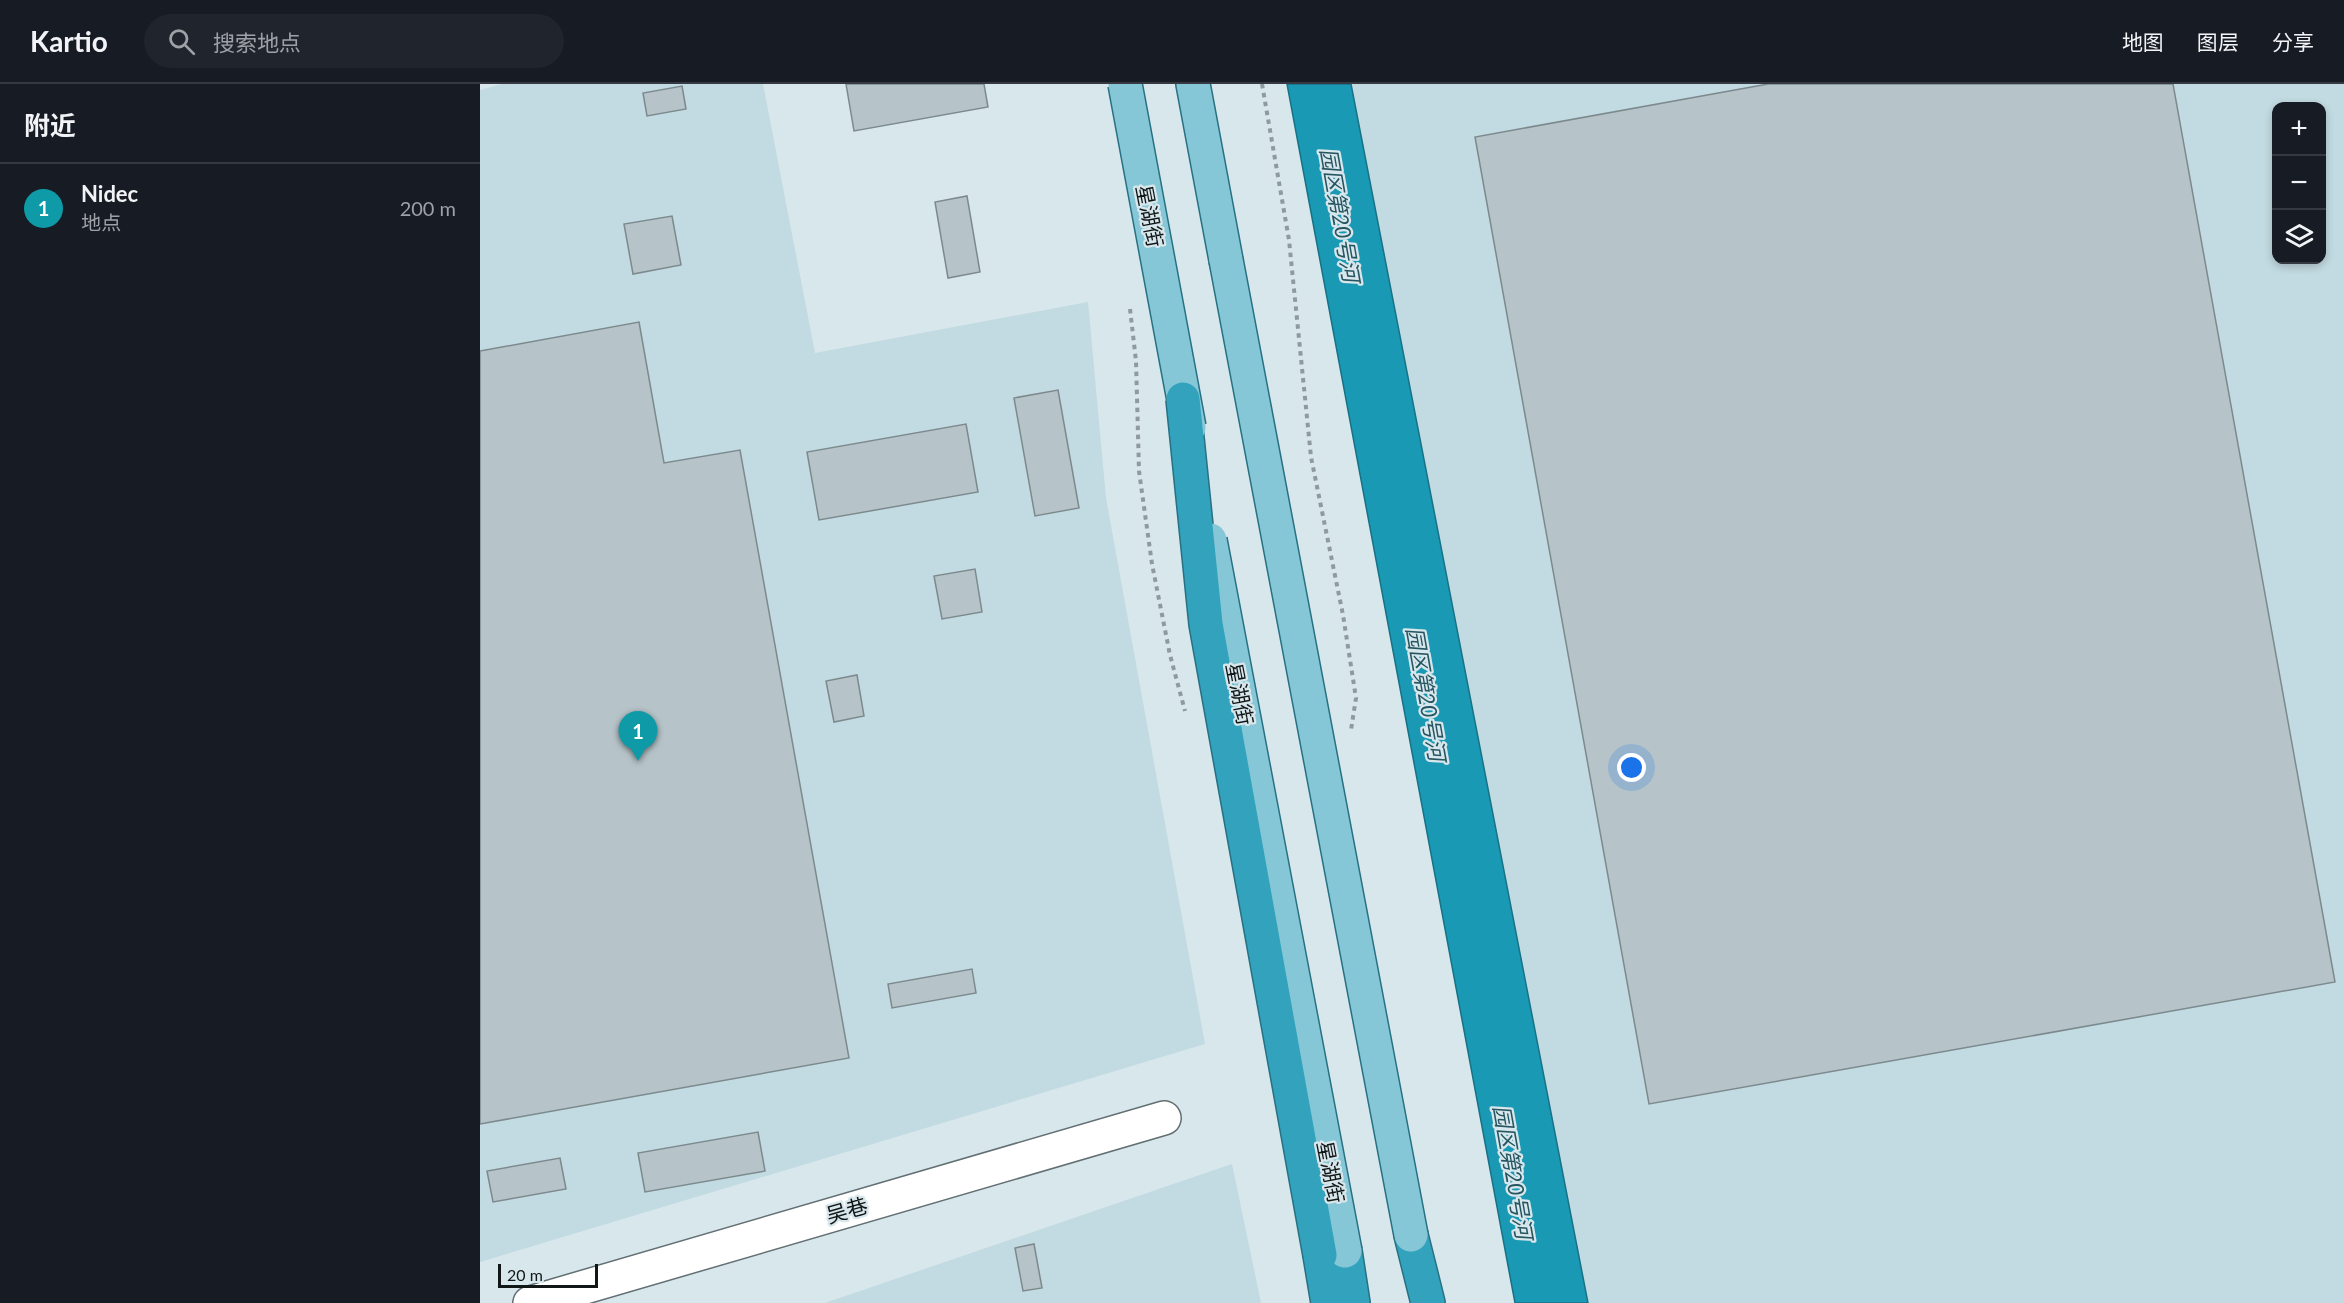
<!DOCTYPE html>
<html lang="zh">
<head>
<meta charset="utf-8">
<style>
  :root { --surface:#171b24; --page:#20242c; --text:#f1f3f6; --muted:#9ea1a6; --line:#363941; --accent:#2563eb }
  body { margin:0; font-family:Lato,"Noto Sans SC",sans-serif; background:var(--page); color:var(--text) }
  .controls { position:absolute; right:18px; top:18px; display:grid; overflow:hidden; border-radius:12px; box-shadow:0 3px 9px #0003 }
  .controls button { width:54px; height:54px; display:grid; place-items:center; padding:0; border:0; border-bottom:2px solid var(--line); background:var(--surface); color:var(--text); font:30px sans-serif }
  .scale { position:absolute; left:18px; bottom:15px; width:100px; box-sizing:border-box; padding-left:6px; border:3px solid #111617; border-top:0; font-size:16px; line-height:21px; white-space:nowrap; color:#111617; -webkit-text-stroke:4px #d8e7ec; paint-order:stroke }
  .you { position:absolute; left:1152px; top:684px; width:21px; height:21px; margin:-15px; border:4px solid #fff; border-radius:50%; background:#1a73e8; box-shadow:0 0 0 9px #1a73e833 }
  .badge { display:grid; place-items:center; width:39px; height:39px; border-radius:50%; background:var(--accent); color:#fff; font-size:20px; font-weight:700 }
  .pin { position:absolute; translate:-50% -50px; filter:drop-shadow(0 2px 3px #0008) }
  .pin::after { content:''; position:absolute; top:32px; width:21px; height:18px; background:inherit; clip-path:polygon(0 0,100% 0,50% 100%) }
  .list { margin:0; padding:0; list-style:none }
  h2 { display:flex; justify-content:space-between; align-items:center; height:78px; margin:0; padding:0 24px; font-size:26px }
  h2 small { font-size:20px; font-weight:400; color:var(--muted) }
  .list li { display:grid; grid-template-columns:39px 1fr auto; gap:18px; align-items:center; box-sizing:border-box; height:90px; padding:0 24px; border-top:2px solid var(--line) }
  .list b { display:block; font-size:22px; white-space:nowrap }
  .list p { margin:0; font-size:20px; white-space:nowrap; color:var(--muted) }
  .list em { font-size:20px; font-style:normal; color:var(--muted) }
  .icon { flex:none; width:33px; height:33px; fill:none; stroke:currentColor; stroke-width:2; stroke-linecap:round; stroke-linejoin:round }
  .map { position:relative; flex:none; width:1864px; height:1219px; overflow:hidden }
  header { display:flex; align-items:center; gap:36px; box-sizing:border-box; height:84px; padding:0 30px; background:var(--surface); border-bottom:2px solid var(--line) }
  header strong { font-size:28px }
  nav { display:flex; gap:33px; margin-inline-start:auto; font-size:21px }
  .search { width:420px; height:54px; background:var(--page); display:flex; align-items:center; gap:15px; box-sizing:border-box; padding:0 21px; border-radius:33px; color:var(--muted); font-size:22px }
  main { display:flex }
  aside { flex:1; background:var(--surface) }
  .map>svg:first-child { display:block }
  .built { fill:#c2dae1; fill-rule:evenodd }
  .water { fill:#1a99b5; stroke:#177286; stroke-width:1.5 }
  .building { fill:#b6c4c9; stroke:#7c8a8e; stroke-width:1.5 }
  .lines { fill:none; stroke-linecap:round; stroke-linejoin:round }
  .minor-casing { stroke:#626f73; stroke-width:36 }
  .major-casing { stroke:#277183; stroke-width:36 }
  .highway-casing { stroke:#277183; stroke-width:36 }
  .path { stroke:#8f9a9e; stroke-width:4; stroke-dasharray:4.5 4.5; stroke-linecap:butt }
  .minor { stroke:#fff; stroke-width:33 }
  .major { stroke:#85c7d7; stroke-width:33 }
  .highway { stroke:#33a2bd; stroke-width:33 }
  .major-bridge-casing { stroke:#277183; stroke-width:36; stroke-linecap:butt }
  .highway-bridge-casing { stroke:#277183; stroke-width:36; stroke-linecap:butt }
  .major-bridge { stroke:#85c7d7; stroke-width:33 }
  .highway-bridge { stroke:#33a2bd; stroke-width:33 }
  .labels { text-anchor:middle; stroke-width:4.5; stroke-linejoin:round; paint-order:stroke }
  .street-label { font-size:21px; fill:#111617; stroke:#d8e7ec }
  .water-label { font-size:22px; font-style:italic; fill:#265562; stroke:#d8e7ec }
</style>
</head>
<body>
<header>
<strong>Kartio</strong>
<div class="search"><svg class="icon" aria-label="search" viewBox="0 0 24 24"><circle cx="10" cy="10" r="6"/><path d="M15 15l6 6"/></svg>搜索地点</div>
<nav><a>地图</a><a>图层</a><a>分享</a></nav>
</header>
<main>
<aside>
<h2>附近<small></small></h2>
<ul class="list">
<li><span class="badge" style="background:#0f9aa8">1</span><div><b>Nidec</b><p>地点</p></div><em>200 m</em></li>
</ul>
</aside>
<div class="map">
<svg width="1864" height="1219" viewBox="0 0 1864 1219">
  <rect width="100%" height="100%" fill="#d8e7ec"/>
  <path class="built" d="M22,0H283L335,269L608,218L626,414L725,960L0,1178V6Z
    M871,0H1864V1219H1108ZM1796,22H1842V176H1796Z
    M752,1080L781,1219H345Z"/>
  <path class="water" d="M807,0H871L1108,1219H1035Z"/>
  <path class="building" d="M366,0H504L508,23L374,47Z
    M1288,0H1693L1855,898L1169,1020L995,53Z
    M202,2L206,25L167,32L163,9Z
    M487,112L500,188L468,194L455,118Z
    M192,132L201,181L153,190L144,140Z
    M159,238L184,379L260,366L369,974L0,1040V267Z
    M578,306L599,424L555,432L534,314Z
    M486,340L498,408L339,436L327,368Z
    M495,485L502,528L462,535L454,492Z
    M377,591L384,632L354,638L346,597Z
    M492,885L496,909L412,924L408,900Z
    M278,1048L285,1087L165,1108L158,1069Z
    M80,1074L86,1105L13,1118L7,1087Z
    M554,1160L562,1204L543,1207L535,1164Z"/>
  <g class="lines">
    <defs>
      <path id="minor" d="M50,1219L684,1034"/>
      <path id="major" d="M713,0L746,176"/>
      <path id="highway" d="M931,1151L948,1219
        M865,1167L873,1219
        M840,1171L848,1219"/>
    </defs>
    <use href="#minor" class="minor-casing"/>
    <use href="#major" class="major-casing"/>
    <use href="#highway" class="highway-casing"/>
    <path class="path" d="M782,0L809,156L831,373L863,531L876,614L871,646
      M650,225L656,277L659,387L672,480L690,571L705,627"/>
    <use href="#minor" class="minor"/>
    <use href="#major" class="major"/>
    <use href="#highway" class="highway"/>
    <defs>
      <path id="major-bridge" d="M645,0L709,343
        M746,176L931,1151
        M730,456L865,1167"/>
      <path id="highway-bridge" d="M703,315L726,540L840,1171"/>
    </defs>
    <use href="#major-bridge" class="major-bridge-casing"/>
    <use href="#highway-bridge" class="highway-bridge-casing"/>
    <use href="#major-bridge" class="major-bridge"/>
    <use href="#highway-bridge" class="highway-bridge"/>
  </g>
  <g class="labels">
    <g class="street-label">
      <text transform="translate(669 132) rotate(79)" y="7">星湖街</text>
      <text transform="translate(759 610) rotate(79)" y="7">星湖街</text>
      <text transform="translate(850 1088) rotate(79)" y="7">星湖街</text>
      <text transform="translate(367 1127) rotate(-16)" y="7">吴巷</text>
    </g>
    <g class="water-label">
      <text transform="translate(860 131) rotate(80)" y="8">园区第20号河</text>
      <text transform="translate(946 610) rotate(80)" y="8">园区第20号河</text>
      <text transform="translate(1033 1088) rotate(80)" y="8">园区第20号河</text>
    </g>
  </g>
</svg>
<div class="controls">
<button>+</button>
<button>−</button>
<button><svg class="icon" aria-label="layers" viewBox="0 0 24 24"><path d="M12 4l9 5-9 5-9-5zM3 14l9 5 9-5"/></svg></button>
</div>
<div class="scale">20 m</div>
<div class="you"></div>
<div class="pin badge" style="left:158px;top:677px;background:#0f9aa8">1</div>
</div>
</main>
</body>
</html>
